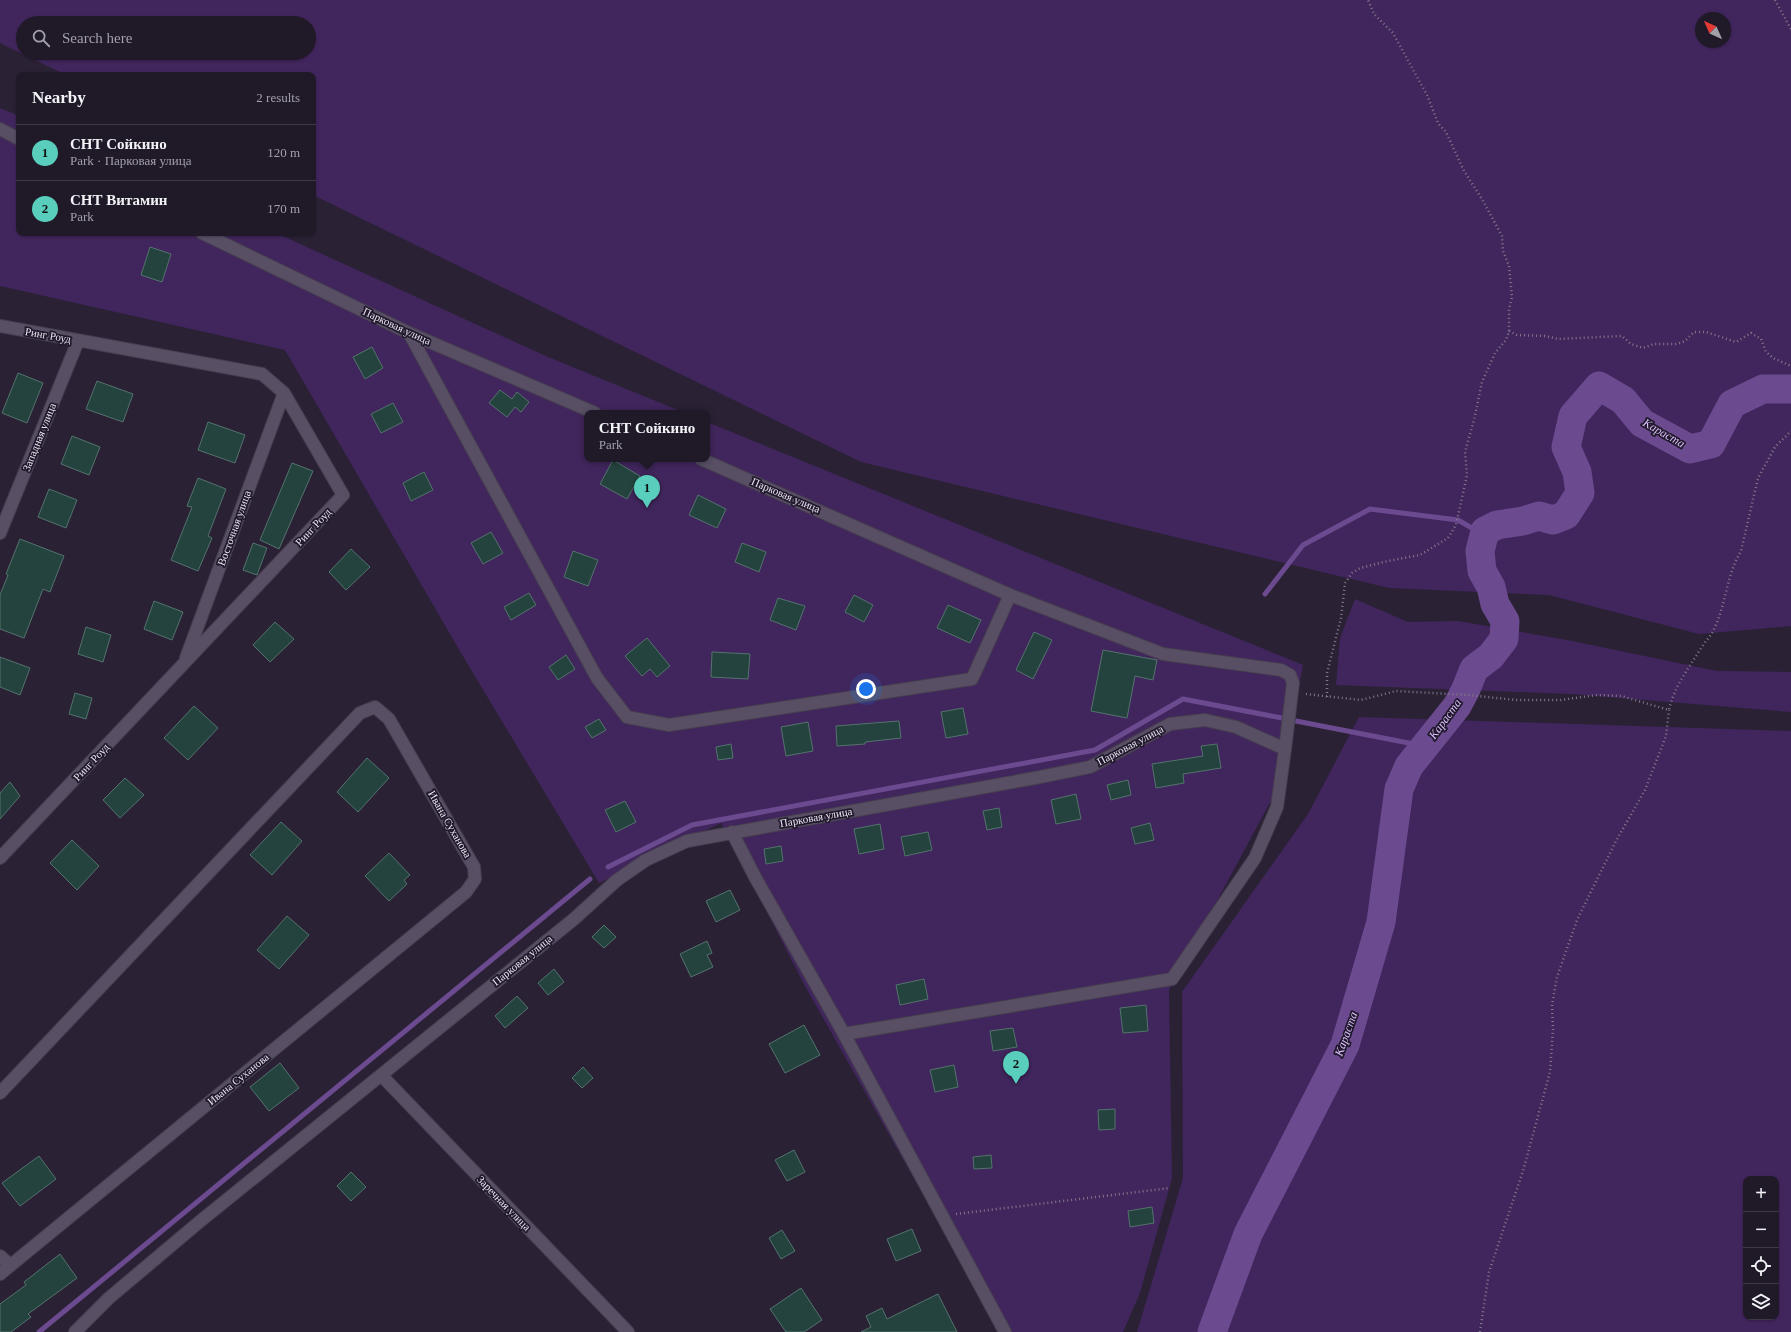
<!DOCTYPE html>
<html lang="en">
<head>
<meta charset="utf-8">
<style>
  :root { --surface:#201928; --page:#282230; --text:#f1f3f6; --muted:#a2a0a8; --line:#3d3845; --accent:#5acebd }
  body { margin:0; font-family:"Times New Roman",serif; background:var(--page); color:var(--text) }
  .controls { position:absolute; right:12px; bottom:12px; display:grid; overflow:hidden; border-radius:8px; box-shadow:0 1px 3px #0004 }
  .controls button { width:36px; height:36px; display:grid; place-items:center; padding:0; border:0; border-bottom:1px solid var(--line); background:var(--surface); color:var(--text); font:20px sans-serif }
  .compass { position:absolute; left:1695px; top:12px; width:36px; height:36px; border-radius:50%; background:var(--surface); box-shadow:0 1px 3px #0004; rotate:315deg }
  .you { position:absolute; left:866px; top:689px; width:14px; height:14px; margin:-10px; border:3px solid #fff; border-radius:50%; background:#1a73e8; box-shadow:0 0 0 6px #1a73e833 }
  .badge { display:grid; place-items:center; width:26px; height:26px; border-radius:50%; background:var(--accent); color:#111; font-size:13px; font-weight:700 }
  .pin { position:absolute; translate:-50% -33px; filter:drop-shadow(0 1px 2px #0008) }
  .pin::after { content:''; position:absolute; top:21px; width:14px; height:12px; background:inherit; clip-path:polygon(0 0,100% 0,50% 100%) }
  .popup { position:absolute; left:584px; top:410px; width:126px; height:52px; box-sizing:border-box; display:grid; place-content:center; border-radius:8px; background:var(--surface); filter:drop-shadow(0 1px 3px #0005); font-size:13px; white-space:nowrap; color:var(--muted) }
  .popup b { font-size:15px; color:var(--text) }
  .popup::after { content:''; position:absolute; left:50%; top:100%; margin-left:-8px; border:8px solid transparent; border-top-color:var(--surface) }
  .list { margin:0; padding:0; list-style:none }
  h2 { display:flex; justify-content:space-between; align-items:center; height:52px; margin:0; padding:0 16px; font-size:17px }
  h2 small { font-size:13px; font-weight:400; color:var(--muted) }
  .list li { display:grid; grid-template-columns:26px 1fr auto; gap:12px; align-items:center; box-sizing:border-box; height:56px; padding:0 16px; border-top:1px solid var(--line) }
  .list b { display:block; font-size:15px; white-space:nowrap }
  .list p { margin:0; font-size:13px; white-space:nowrap; color:var(--muted) }
  .list em { font-size:13px; font-style:normal; color:var(--muted) }
  .icon { flex:none; width:22px; height:22px; fill:none; stroke:currentColor; stroke-width:2; stroke-linecap:round; stroke-linejoin:round }
  .map { position:relative; flex:none; width:1791px; height:1332px; overflow:hidden }
  .search { position:absolute; background:var(--surface); box-shadow:0 1px 3px #0004; left:16px; top:16px; width:300px; height:44px; display:flex; align-items:center; gap:10px; box-sizing:border-box; padding:0 14px; border-radius:22px; color:var(--muted); font-size:15px }
  .panel { position:absolute; background:var(--surface); box-shadow:0 1px 3px #0004; left:16px; top:72px; width:300px; height:164px; border-radius:8px }
  .map>svg:first-child { display:block }
  .green { fill:#41265d; fill-rule:evenodd }
  .lines { fill:none; stroke-linecap:round; stroke-linejoin:round }
  .stream { stroke:#6b4a8f; stroke-width:5 }
  .river { stroke:#6b4a8f; stroke-width:29 }
  .building { fill:#25433e; stroke:#53736d }
  .street-casing { stroke:#473e4f; stroke-width:14 }
  .path { stroke:#81798a; stroke-width:2.5; stroke-dasharray:1 3; stroke-linecap:butt }
  .street { stroke:#584f65; stroke-width:12 }
  .labels { text-anchor:middle; stroke-width:3.5; stroke-linejoin:round; paint-order:stroke }
  .street-label { font-size:11px; fill:#eae4f1; stroke:#20182b }
  .water-label { font-size:12px; font-style:italic; fill:#dbc1fd; stroke:#20182b }
</style>
</head>
<body>
<div class="map">
<svg width="1791" height="1332" viewBox="0 0 1791 1332">
  <rect width="100%" height="100%" fill="#2a2135"/>
  <path class="green" d="M0,0H1791V626L1699,634L1549,595L1389,588L861,462L313,195V75H66L0,43ZM1701,18H1725V42H1701ZM23,23H309V53H23Z
    M0,108L19,116V233H276L548,357L685,413H587V459H707V422L1303,665L1281,782L1169,990L1172,1178L1140,1293L1123,1332H1001L806,988L721,823L599,883L464,658L285,350L0,286Z
    M1355,599L1408,622L1458,621L1567,640L1717,671L1791,672V712L1571,694L1336,685L1340,638Z
    M1359,717L1791,731V1332H1137L1183,1178L1182,992L1308,814ZM1746,1179H1776V1317H1746Z"/>
  <g class="lines">
    <path class="stream" d="M1790,389L1791,396
      M1265,594L1303,545L1370,509L1458,520L1484,535
      M1296,721L1424,746
      M608,867L692,825L1095,750L1183,699L1282,718
      M39,1332L590,879"/>
    <path class="river" d="M1212,1332L1248,1234L1345,1045L1381,922L1399,789L1409,766L1457,706L1466,689L1474,669L1491,656L1504,639L1505,621L1495,604L1491,587L1482,571L1480,551L1485,531L1497,525L1523,521L1539,516L1553,520L1566,515L1580,493L1577,472L1566,447L1573,416L1599,386L1623,400L1642,423L1690,449L1711,444L1732,404L1763,389H1791"/>
  </g>
  <path class="building" d="M150,247L171,254L162,282L141,275Z
    M372,347L383,368L365,379L353,357Z
    M18,373L43,383L27,423L2,413Z
    M97,381L133,394L123,422L86,409Z
    M500,390L512,399L517,392L529,402L521,412L515,407L507,417L489,403Z
    M393,403L403,422L381,433L371,414Z
    M208,422L245,435L235,463L198,450Z
    M72,436L100,447L89,475L61,464Z
    M613,460L640,476L627,499L600,484Z
    M292,463L313,471L279,549L260,540Z
    M424,472L433,490L411,501L403,483Z
    M198,478L226,489L208,536L212,538L198,571L171,560L192,507L187,506Z
    M49,489L77,500L66,528L38,517Z
    M698,495L726,509L717,528L689,515Z
    M491,532L503,553L483,564L471,543Z
    M20,539L64,556L50,592L43,589L24,638L0,629V595L8,575L6,574Z
    M253,543L267,548L257,575L243,570Z
    M742,543L766,552L759,572L735,562Z
    M351,549L370,567L346,590L329,572Z
    M573,551L598,560L588,586L564,577Z
    M529,593L536,605L511,620L504,607Z
    M854,595L873,605L864,622L845,612Z
    M778,598L805,606L796,630L770,620Z
    M154,601L183,612L172,640L144,629Z
    M948,605L981,620L970,643L937,628Z
    M275,622L294,639L270,662L253,645Z
    M86,627L111,635L103,662L78,654Z
    M1034,632L1052,640L1033,679L1016,670Z
    M647,638L670,666L657,677L650,669L642,676L625,656Z
    M1103,650L1157,660L1153,680L1135,676L1127,718L1091,711Z
    M712,652L750,654L748,679L711,677Z
    M566,655L575,669L558,680L549,667Z
    M0,657L30,668L20,695L0,687Z
    M75,693L92,698L86,719L69,714Z
    M194,706L218,728L188,760L164,738Z
    M963,708L968,734L946,738L941,712Z
    M599,719L606,730L592,738L585,727Z
    M899,721L901,738L865,742V744L837,746L836,726Z
    M808,722L813,751L786,756L781,727Z
    M731,744L733,758L718,760L716,747Z
    M1217,744L1221,768L1183,774L1184,783L1156,788L1152,764L1203,756L1201,746Z
    M367,758L389,778L358,812L337,792Z
    M125,778L144,795L120,818L103,800Z
    M1128,780L1131,795L1111,800L1107,785Z
    M10,782L20,796L0,819V793Z
    M1076,794L1081,819L1056,824L1051,800Z
    M625,801L636,822L616,832L605,810Z
    M999,808L1002,827L987,830L983,811Z
    M281,822L302,841L272,875L250,855Z
    M1150,823L1154,840L1135,844L1131,828Z
    M880,824L884,849L859,854L854,829Z
    M928,832L932,850L905,856L901,837Z
    M72,840L99,866L77,890L50,863Z
    M781,846L783,861L766,864L764,849Z
    M389,853L410,875L404,880L407,884L389,901L365,876Z
    M730,890L740,910L716,922L706,901Z
    M287,916L309,935L279,969L257,950Z
    M604,925L616,937L604,948L592,937Z
    M707,941L712,953L707,955L713,967L691,977L680,954Z
    M554,969L564,982L548,995L538,983Z
    M924,979L928,999L900,1005L896,985Z
    M517,996L528,1008L505,1028L495,1016Z
    M1146,1005L1148,1031L1123,1033L1120,1008Z
    M804,1025L820,1055L785,1073L769,1044Z
    M1013,1028L1017,1047L993,1051L990,1031Z
    M280,1063L299,1088L269,1111L250,1087Z
    M954,1065L958,1087L935,1092L930,1070Z
    M583,1067L593,1078L582,1088L572,1078Z
    M1115,1109V1129L1099,1130L1098,1110Z
    M794,1150L805,1172L787,1181L775,1160Z
    M991,1155L992,1168L974,1169L973,1157Z
    M39,1156L56,1179L20,1206L2,1183Z
    M351,1172L366,1187L351,1201L337,1186Z
    M1152,1207L1154,1223L1130,1227L1128,1211Z
    M912,1229L921,1251L896,1261L887,1239Z
    M782,1230L795,1251L781,1259L769,1238Z
    M60,1254L77,1278L28,1314L31,1317L11,1332H0V1304L26,1285L24,1282Z
    M801,1288L822,1320L804,1332H786L770,1309Z
    M938,1294L957,1332H861L871,1327L866,1316L882,1308L887,1319Z"/>
  <g class="lines">
    <defs>
      <path id="street" d="M0,129L19,139
        M202,233L409,333L595,413
        M0,326L262,374L284,393L343,495L0,858
        M409,333L597,678L627,717L669,725L972,679L1010,595
        M0,533L78,341
        M186,658L284,393
        M732,832L755,877L844,1034L1005,1332
        M844,1034L1172,979L1255,858L1277,807L1285,749
        M381,1075L628,1332
        M0,1093L360,713L375,707L389,719L474,867L475,879L466,892L0,1274
        M0,1256L10,1265
        M75,1332L109,1298L198,1223L574,919L617,880L646,860L687,841L1035,778L1090,767L1170,724L1205,720L1236,727L1285,749L1293,683L1290,675L1281,670L1163,654L1010,595L701,459"/>
    </defs>
    <use href="#street" class="street-casing"/>
    <path class="path" d="M1775,0L1791,29
      M1509,331L1517,335L1545,336L1558,339L1622,336L1631,344L1643,348L1654,344H1677L1685,341L1694,332H1706L1736,342L1751,333L1761,339L1766,352L1773,358L1791,366
      M1306,694L1361,700L1396,691L1468,695L1516,700H1561L1597,695L1621,696L1669,710C1674,687 1688,669 1700,650C1705,641 1711,637 1715,627C1726,603 1727,574 1741,551L1758,478L1775,447L1791,431
      M1327,697V673L1341,618L1345,583L1352,573L1360,568L1388,561L1420,555L1448,538L1456,525L1467,475L1465,452L1474,420L1482,382L1495,353L1506,340L1509,331V309L1512,297L1509,266L1503,251L1502,236L1482,199L1464,171L1446,132L1438,123L1427,95L1393,33L1374,14L1368,0
      M956,1214L1170,1188
      M1480,1332L1489,1272L1523,1171L1550,1072L1553,1029L1552,1005L1557,977L1577,920L1616,841L1645,790L1666,736L1669,710"/>
    <use href="#street" class="street"/>
  </g>
  <g class="labels">
    <g class="street-label">
      <text transform="translate(397 326) rotate(25)" y="4">Парковая улица</text>
      <text transform="translate(48 335) rotate(10)" y="4">Ринг Роуд</text>
      <text transform="translate(39 437) rotate(-68)" y="4">Западная улица</text>
      <text transform="translate(786 495) rotate(23)" y="4">Парковая улица</text>
      <text transform="translate(313 527) rotate(-47)" y="4">Ринг Роуд</text>
      <text transform="translate(234 528) rotate(-70)" y="4">Восточная улица</text>
      <text transform="translate(1130 745) rotate(-28)" y="4">Парковая улица</text>
      <text transform="translate(91 762) rotate(-47)" y="4">Ринг Роуд</text>
      <text transform="translate(816 817) rotate(-10)" y="4">Парковая улица</text>
      <text transform="translate(450 824) rotate(60)" y="4">Ивана Суханова</text>
      <text transform="translate(522 960) rotate(-39)" y="4">Парковая улица</text>
      <text transform="translate(238 1079) rotate(-39)" y="4">Ивана Суханова</text>
      <text transform="translate(504 1203) rotate(46)" y="4">Заречная улица</text>
    </g>
    <g class="water-label">
      <text transform="translate(1664 433) rotate(30)" y="4">Караста</text>
      <text transform="translate(1445 719) rotate(-54)" y="4">Караста</text>
      <text transform="translate(1346 1034) rotate(-70)" y="4">Караста</text>
    </g>
  </g>
</svg>
<div class="controls">
<button>+</button>
<button>−</button>
<button><svg class="icon" aria-label="locate" viewBox="0 0 24 24"><circle cx="12" cy="12" r="6"/><path d="M12 2v4M12 18v4M2 12h4M18 12h4"/></svg></button>
<button><svg class="icon" aria-label="layers" viewBox="0 0 24 24"><path d="M12 4l9 5-9 5-9-5zM3 14l9 5 9-5"/></svg></button>
</div>
<svg class="compass" viewBox="-18 -18 36 36"><path d="M0-13l5 13h-10z" fill="#e53935"/><path d="M0 13l5-13h-10z" fill="#a2a0a8"/></svg>
<div class="you"></div>
<div class="pin badge" style="left:647px;top:508px">1</div>
<div class="popup"><b>СНТ Сойкино</b>Park</div>
<div class="pin badge" style="left:1016px;top:1084px">2</div>
<div class="search"><svg class="icon" aria-label="search" viewBox="0 0 24 24"><circle cx="10" cy="10" r="6"/><path d="M15 15l6 6"/></svg>Search here</div>
<section class="panel">
<h2>Nearby<small>2 results</small></h2>
<ul class="list">
<li><span class="badge">1</span><div><b>СНТ Сойкино</b><p>Park · Парковая улица</p></div><em>120 m</em></li>
<li><span class="badge">2</span><div><b>СНТ Витамин</b><p>Park</p></div><em>170 m</em></li>
</ul>
</section>
</div>
</body>
</html>
